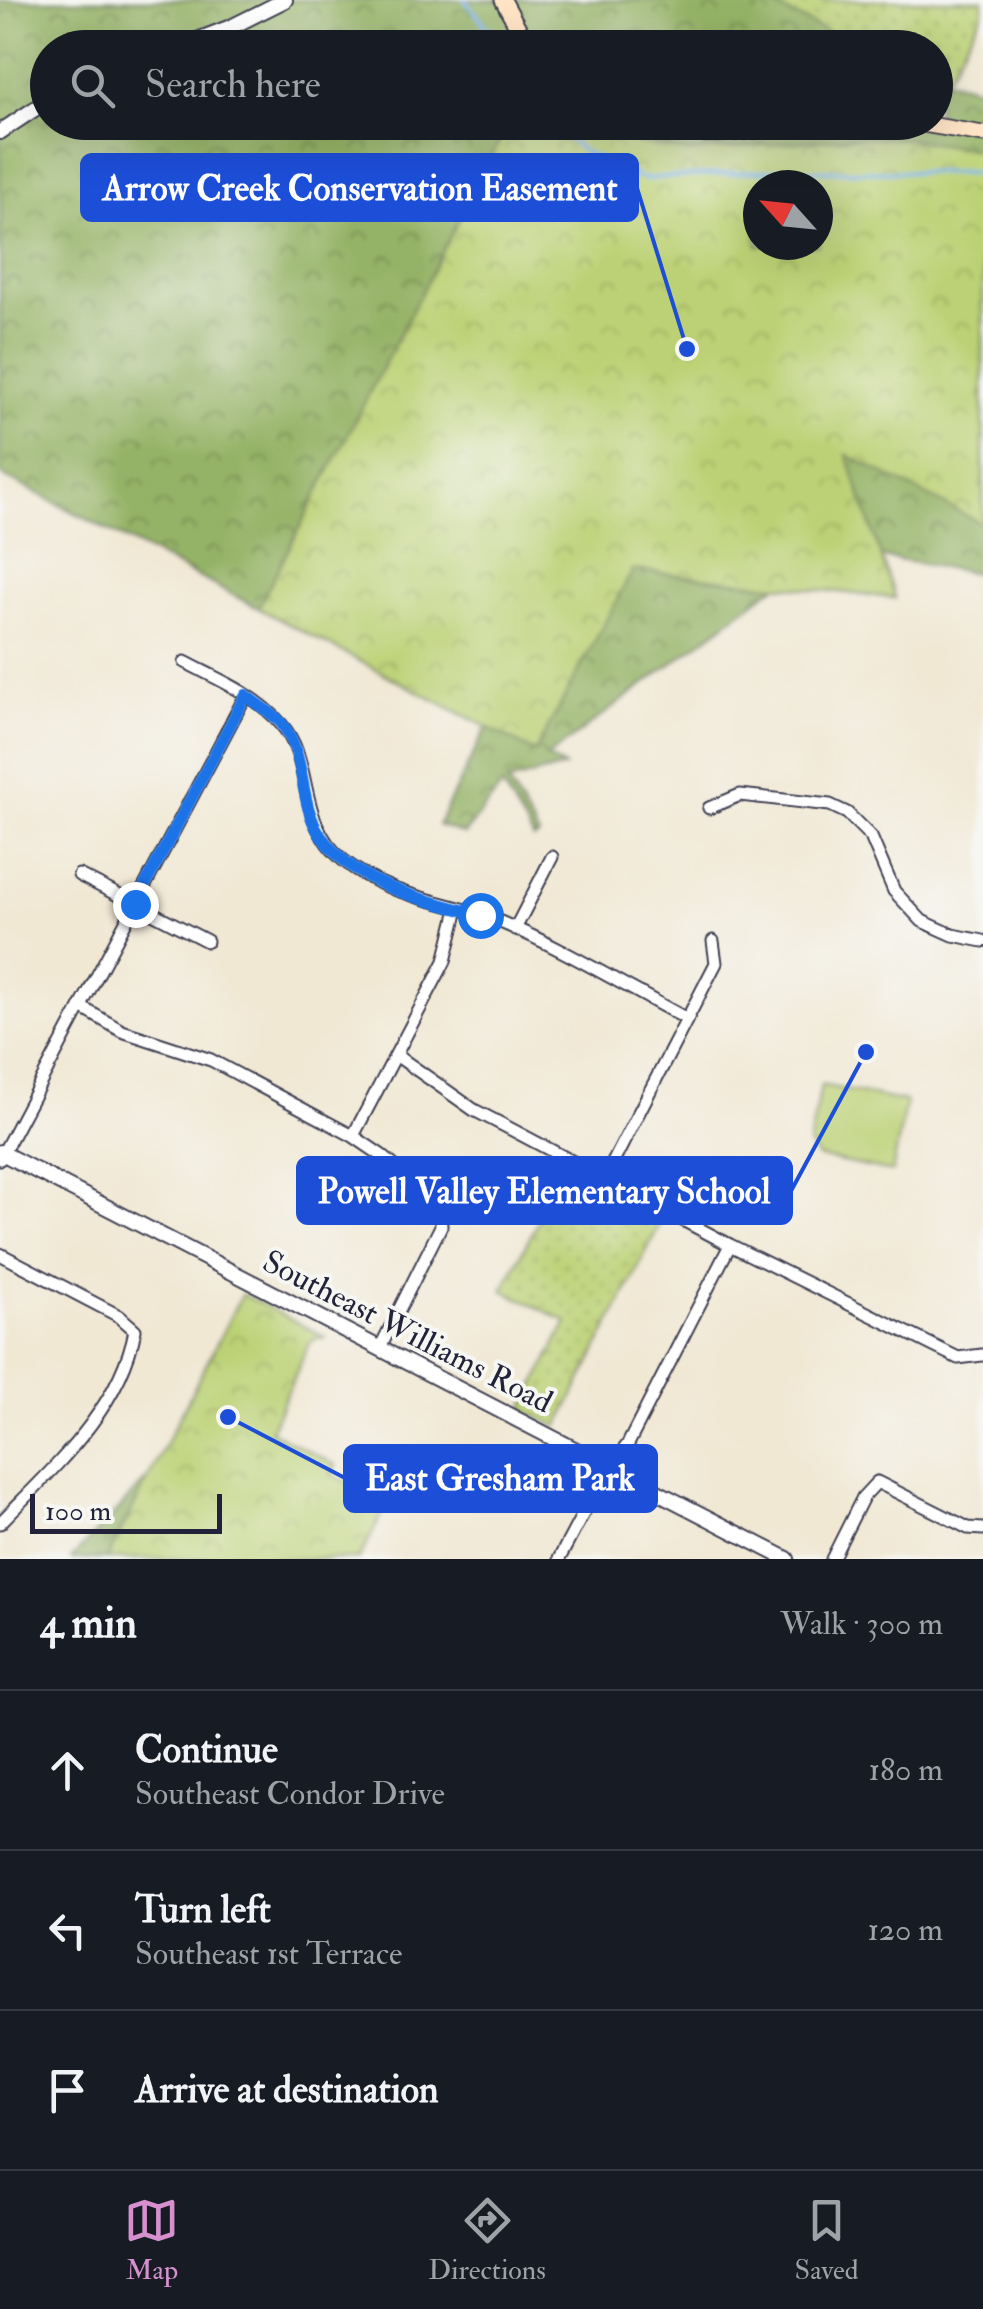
<!DOCTYPE html>
<html lang="en">
<head>
<meta charset="utf-8">
<style>
  :root { --surface:#171b24; --page:#20242c; --text:#f1f3f6; --muted:#9ea1a6; --line:#363941; --accent:#d690ce }
  body { margin:0; font-family:"IM FELL Double Pica",serif; background:var(--page); color:var(--text) }
  .compass { position:absolute; left:743px; top:170px; width:90px; height:90px; border-radius:50%; background:var(--surface); box-shadow:0 10px 40px #0002; rotate:297deg }
  .scale { position:absolute; left:30px; bottom:25px; width:192px; box-sizing:border-box; padding-left:10px; border:5px solid #22223b; border-top:0; font-size:28px; line-height:35px; white-space:nowrap; color:#22223b; -webkit-text-stroke:8px #f6f6f2; paint-order:stroke }
  .stop { position:absolute; width:30px; height:30px; margin:-22px; border:8px solid #1a73e8; border-radius:50%; background:#fff }
  .stop.end { background:#1a73e8; border-color:#fff; box-shadow:0 2px 10px #0008 }
  .list { margin:0; padding:0; list-style:none }
  h2 { display:flex; justify-content:space-between; align-items:center; height:130px; margin:0; padding:0 40px; font-size:42px }
  h2 small { font-size:32px; font-weight:400; color:var(--muted) }
  .list li { display:grid; grid-template-columns:65px 1fr auto; gap:30px; align-items:center; box-sizing:border-box; height:160px; padding:0 40px; border-top:2px solid var(--line) }
  .list b { display:block; font-size:38px; white-space:nowrap }
  .list p { margin:0; font-size:32px; white-space:nowrap; color:var(--muted) }
  .list em { font-size:32px; font-style:normal; color:var(--muted) }
  .icon { flex:none; width:55px; height:55px; fill:none; stroke:currentColor; stroke-width:2; stroke-linecap:round; stroke-linejoin:round }
  .map { position:relative; flex:none; width:983px; height:1559px; overflow:hidden }
  .search { position:absolute; background:var(--surface); box-shadow:0 10px 40px #0002; left:30px; right:30px; top:30px; height:110px; display:flex; align-items:center; gap:25px; box-sizing:border-box; padding:0 35px; border-radius:55px; color:var(--muted); font-size:38px }
  .sheet { height:610px; background:var(--surface) }
  nav { display:flex; justify-content:space-around; align-items:center; box-sizing:border-box; height:140px; border-top:2px solid var(--line); background:var(--surface); font-size:28px; color:var(--muted) }
  nav a { display:grid; justify-items:center; gap:5px }
  nav .on { color:var(--accent) }
  .map>svg:first-child { display:block }
  .grass { fill:url(#grass-dots); stroke:#6f7a58; stroke-width:2.5 }
  .forest { fill:url(#forest-crowns); stroke:#5c6a50; stroke-width:2.5; fill-rule:evenodd }
  .park { fill:url(#park-crowns); stroke:#6f7a58; stroke-width:2.5; fill-rule:evenodd }
  .pitch { fill:#bcd175; stroke:#6f7a58; stroke-width:2.5 }
  .lines { fill:none; stroke-linecap:round; stroke-linejoin:round }
  .stream { stroke:#7cb5ed; stroke-width:4 }
  .minor-casing { stroke:#414052; stroke-width:15 }
  .tertiary-casing { stroke:#414052; stroke-width:18 }
  .secondary-casing { stroke:#414052; stroke-width:19 }
  .minor { stroke:#fff; stroke-width:11 }
  .tertiary { stroke:#fff; stroke-width:14 }
  .secondary { stroke:#ffe4c6; stroke-width:15 }
  .route { stroke:#1a73e8; stroke-width:12 }
  .labels { text-anchor:middle; stroke-width:8; stroke-linejoin:round; paint-order:stroke }
  .street-label { font-size:32px; fill:#22223b; stroke:#f6f6f2 }
  .leader { fill:none; stroke:#1d4ed8; stroke-width:4 }
  .callout-dot { fill:#1d4ed8; stroke:#f6f6f2; stroke-width:4 }
  .callout { fill:#1d4ed8; stroke:#1d4ed8; stroke-width:4 }
  .callout-label { font-size:35px; text-anchor:middle; font-weight:bold; fill:#fff }
</style>
</head>
<body>
<div class="map">
<svg width="983" height="1559" viewBox="0 0 983 1559">
  <defs>
    <pattern id="grass-dots" width="8" height="8" patternUnits="userSpaceOnUse" patternTransform="scale(2.5)"><rect width="8" height="8" fill="#bcd175"/><path d="M2 2h.1M6 6h.1" fill="none" stroke="#a1b366" stroke-width="1.8" stroke-linecap="round"/></pattern>
    <pattern id="forest-crowns" width="20" height="18" patternUnits="userSpaceOnUse" patternTransform="scale(2.5)"><rect width="20" height="18" fill="#95b366"/><path d="M2 6a3 3 0 1 1 6 0M12 15a3 3 0 1 1 6 0" fill="none" stroke="#799155"/></pattern>
    <pattern id="park-crowns" width="20" height="18" patternUnits="userSpaceOnUse" patternTransform="scale(2.5)"><rect width="20" height="18" fill="#bcd175"/><path d="M2 6a3 3 0 1 1 6 0M12 15a3 3 0 1 1 6 0" fill="none" stroke="#a1b366"/></pattern>
  </defs>
  <rect width="100%" height="100%" fill="#f6f6f2"/>
  <filter id="ink" filterUnits="userSpaceOnUse"><feTurbulence type="fractalNoise" baseFrequency=".01" numOctaves="2"/><feDisplacementMap in="SourceGraphic" scale="20" xChannelSelector="R" yChannelSelector="G"/><feConvolveMatrix kernelMatrix="1 2 1 2 8 2 1 2 1" color-interpolation-filters="sRGB"/></filter>
  <filter id="wash" filterUnits="userSpaceOnUse"><feTurbulence type="fractalNoise" baseFrequency=".0048" numOctaves="4" result="noise"/><feDisplacementMap in="SourceGraphic" scale="40" xChannelSelector="R" yChannelSelector="G"/><feGaussianBlur stdDeviation="2.25" result="paint"/><feColorMatrix in="noise" values="0 0 0 0 0 0 0 0 0 0 0 0 0 0 0 0 0 1.4 0 .05"/><feComposite in="paint" operator="in"/></filter>
  <g filter="url(#wash)">
    <rect width="100%" height="100%" fill="#f1e8d4"/>
    <path class="grass" d="M752,0H983V12L941,88L936,85V48L854,47Z
      M563,1172L661,1222L558,1427L523,1409L567,1322L503,1290Z"/>
    <path class="forest" d="M0,0H761L858,47L48,48V122H936V85L941,88L946,80L983,89V574L826,548L547,757L564,767L508,782L539,836L534,839L502,786L464,834L438,825L487,727L0,474ZM758,185H818V245H758Z
      M148,1478L107,1559H71Z"/>
    <path class="park" d="M509,123H586L637,143L689,152L852,137L909,139L983,151V524L847,455L895,598L633,570L535,752L258,608ZM758,185H818V245H758Z
      M242,1294L327,1338H316L309,1344L270,1431L336,1465L332,1474L388,1503L359,1559H107Z"/>
    <path class="pitch" d="M821,1085L906,1102L892,1172L818,1157L809,1144Z"/>
    <g class="lines">
      <path class="stream" d="M465,0L504,48
        M547,122L584,152L643,179L778,170L983,173"/>
    </g>
  </g>
  <g filter="url(#ink)">
    <g class="lines">
      <defs>
        <path id="minor" d="M185,662C217,679 257,695 281,724C315,763 295,820 343,860C390,899 444,899 498,921C563,948 625,986 687,1019
          M709,808L740,795L830,805L847,813L871,837L894,891L922,921L953,935L983,941
          M79,875L207,941
          M515,929L552,857
          M81,1007L122,1031L211,1060L353,1136L381,1155L433,1199L440,1211L441,1226L380,1348
          M396,1055L474,1110L505,1126L730,1245L958,1358L982,1355
          M353,1136L445,961L458,909
          M0,1159L246,695
          M605,1178L716,963L713,941
          M0,1254L119,1316L135,1330C120,1410 53,1468 0,1523
          M559,1559L602,1478L628,1444L730,1245
          M832,1559L863,1497L877,1482L968,1528L983,1529"/>
        <path id="tertiary" d="M177,48L231,27L285,0
          M0,132L48,100
          M0,1152L787,1559"/>
        <path id="secondary" d="M503,0L529,48
          M630,122C691,143 752,130 814,122
          M911,122L983,134"/>
      </defs>
      <use href="#minor" class="minor-casing"/>
      <use href="#tertiary" class="tertiary-casing"/>
      <use href="#secondary" class="secondary-casing"/>
      <use href="#minor" class="minor"/>
      <use href="#tertiary" class="tertiary"/>
      <use href="#secondary" class="secondary"/>
    </g>
  </g>
  <g class="lines" filter="url(#ink)">
    <path class="route" d="M135,904L246,695C257,704 273,713 282,724C307,756 298,800 319,833C355,887 423,899 480,915"/>
  </g>
  <g class="labels">
    <g class="street-label">
      <text transform="translate(408 1331) rotate(27)" y="11">Southeast Williams Road</text>
    </g>
  </g>
  <path class="leader" d="M687 349L637 188M866 1052L791 1191M228 1417L345 1478"/>
  <g class="callout-dot">
    <circle cx="687" cy="349" r="10"/>
    <circle cx="866" cy="1052" r="10"/>
    <circle cx="228" cy="1417" r="10"/>
  </g>
  <g class="callout">
    <rect x="82" y="155" width="555" height="65" rx="10"/>
    <rect x="298" y="1158" width="493" height="65" rx="10"/>
    <rect x="345" y="1446" width="311" height="65" rx="10"/>
  </g>
  <g class="callout-label">
    <text x="360" y="200">Arrow Creek Conservation Easement</text>
    <text x="544" y="1203">Powell Valley Elementary School</text>
    <text x="500" y="1490">East Gresham Park</text>
  </g>
</svg>
<svg class="compass" viewBox="-18 -18 36 36"><path d="M0-13l5 13h-10z" fill="#e53935"/><path d="M0 13l5-13h-10z" fill="#9ea1a6"/></svg>
<div class="scale">100 m</div>
<div class="stop" style="left:480px;top:915px"></div>
<div class="stop end" style="left:135px;top:904px"></div>
<div class="search"><svg class="icon" aria-label="search" viewBox="0 0 24 24"><circle cx="10" cy="10" r="6"/><path d="M15 15l6 6"/></svg>Search here</div>
</div>
<section class="sheet">
<h2>4 min<small>Walk · 300 m</small></h2>
<ul class="list">
<li><svg class="icon" aria-label="ahead" viewBox="0 0 24 24"><path d="M12 20V5M6 11l6-6 6 6"/></svg><div><b>Continue</b><p>Southeast Condor Drive</p></div><em>180 m</em></li>
<li><svg class="icon" aria-label="left" viewBox="0 0 24 24"><path d="M17 20v-9H6M10 6l-5 5 5 5"/></svg><div><b>Turn left</b><p>Southeast 1st Terrace</p></div><em>120 m</em></li>
<li><svg class="icon" aria-label="arrive" viewBox="0 0 24 24"><path d="M6 21V4h12l-3 4 3 4H6"/></svg><div><b>Arrive at destination</b></div></li>
</ul>
</section>
<nav>
<a class="on"><svg class="icon" aria-label="map" viewBox="0 0 24 24"><path d="M3 6l6-2 6 2 6-2v14l-6 2-6-2-6 2zM9 4v14M15 6v14"/></svg>Map</a>
<a><svg class="icon" aria-label="directions" viewBox="0 0 24 24"><path d="M12 3l9 9-9 9-9-9zM9 14v-3h6M13 9l2 2-2 2"/></svg>Directions</a>
<a><svg class="icon" aria-label="saved" viewBox="0 0 24 24"><path d="M7 4h10v16l-5-4-5 4z"/></svg>Saved</a>
</nav>
</body>
</html>
